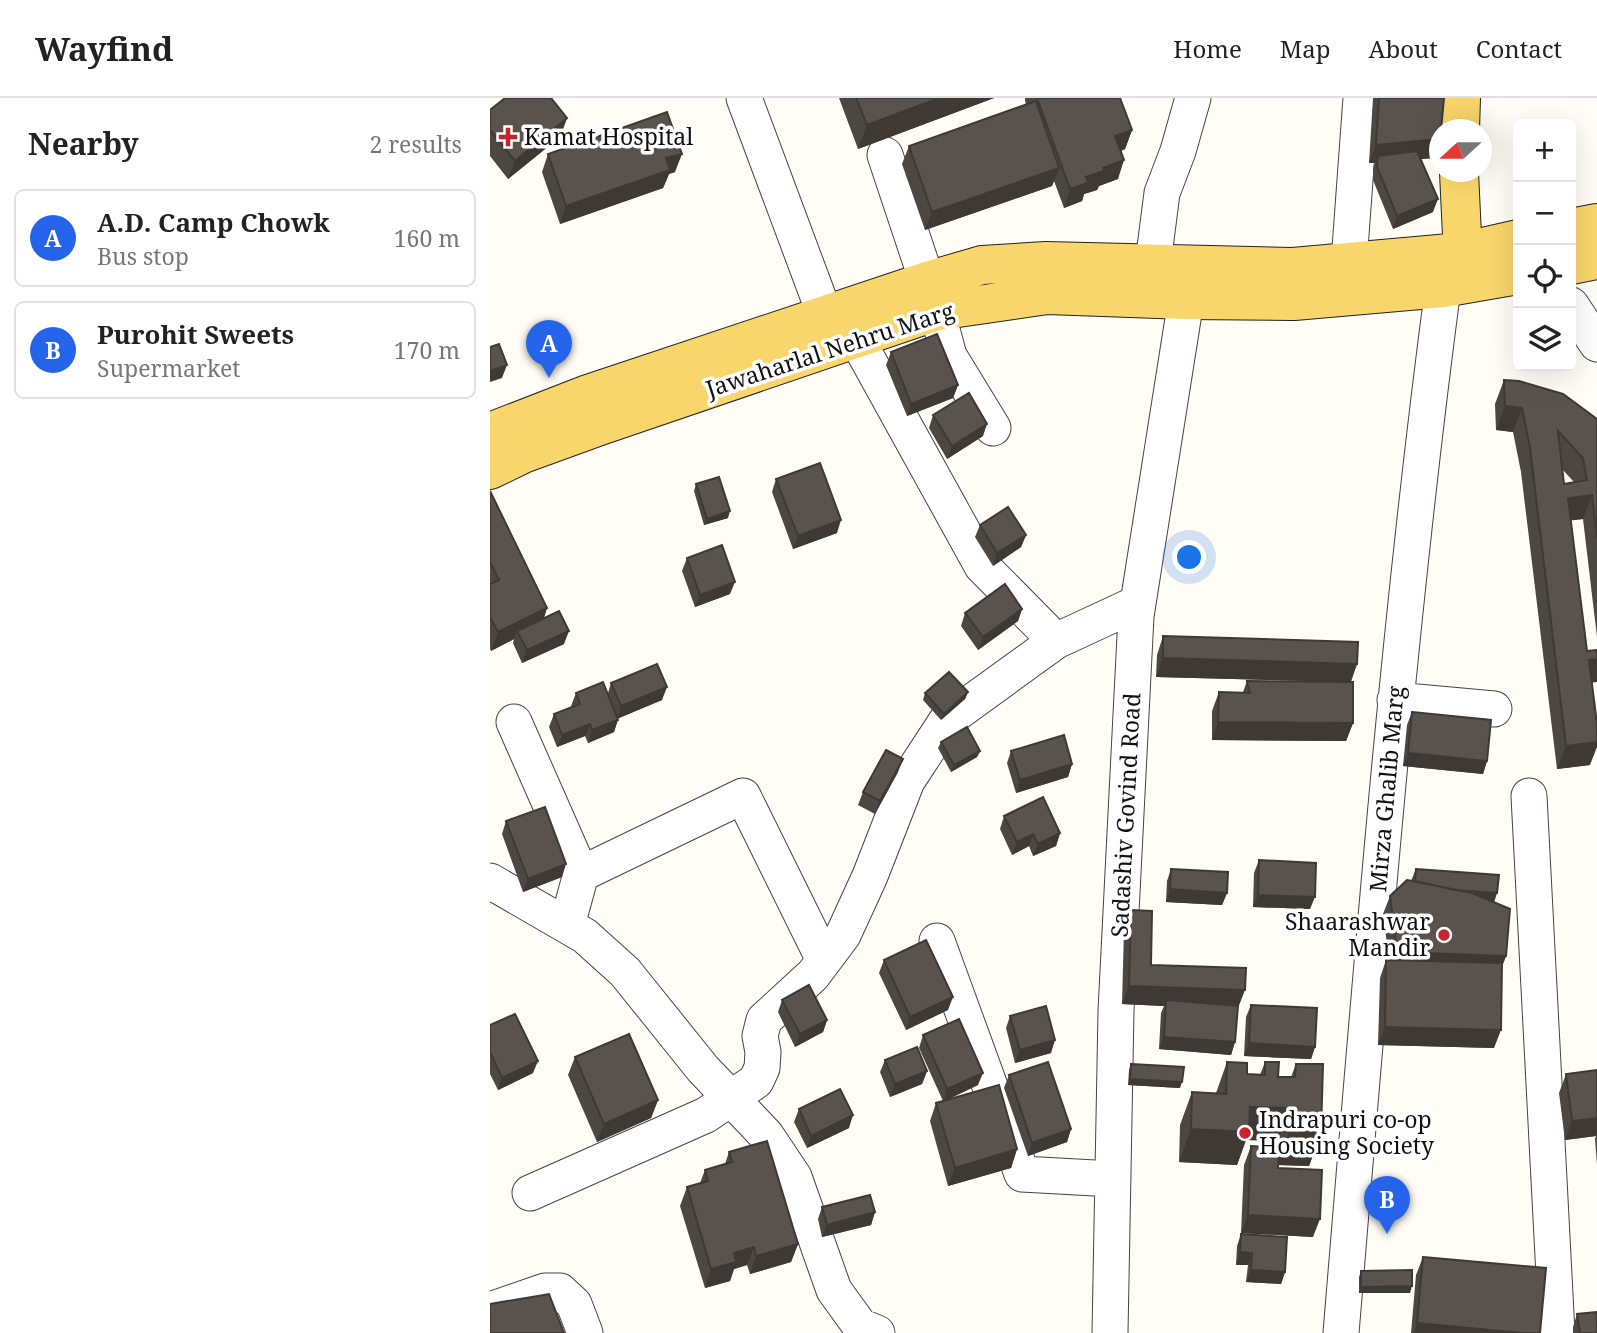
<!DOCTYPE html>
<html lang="en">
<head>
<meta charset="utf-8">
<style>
  :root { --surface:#fff; --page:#f6f6f6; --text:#222; --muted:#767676; --line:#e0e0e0; --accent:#2563eb }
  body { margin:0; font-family:"Noto Serif",serif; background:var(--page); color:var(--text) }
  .controls { position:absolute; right:21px; top:21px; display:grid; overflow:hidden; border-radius:10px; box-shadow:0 7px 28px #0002 }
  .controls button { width:63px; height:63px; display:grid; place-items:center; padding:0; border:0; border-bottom:2px solid var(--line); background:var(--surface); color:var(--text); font:35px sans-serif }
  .compass { position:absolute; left:939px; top:21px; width:63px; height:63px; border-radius:50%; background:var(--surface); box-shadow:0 7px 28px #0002; rotate:249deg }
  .you { position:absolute; left:700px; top:460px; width:24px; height:24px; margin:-18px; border:5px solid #fff; border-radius:50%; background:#1a73e8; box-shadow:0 0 0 10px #1a73e833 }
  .badge { display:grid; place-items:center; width:46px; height:46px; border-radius:50%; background:var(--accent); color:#fff; font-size:23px; font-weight:700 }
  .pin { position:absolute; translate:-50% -58px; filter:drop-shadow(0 2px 4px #0008) }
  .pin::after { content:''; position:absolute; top:37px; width:24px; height:21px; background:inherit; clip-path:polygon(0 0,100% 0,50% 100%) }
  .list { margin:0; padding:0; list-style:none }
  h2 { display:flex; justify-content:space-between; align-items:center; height:91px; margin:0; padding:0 28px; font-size:30px }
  h2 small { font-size:23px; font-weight:400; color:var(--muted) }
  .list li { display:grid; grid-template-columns:46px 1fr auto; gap:21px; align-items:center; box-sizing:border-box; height:98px; margin:0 14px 14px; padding:0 14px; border:2px solid var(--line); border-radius:10px }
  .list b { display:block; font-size:26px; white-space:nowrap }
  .list p { margin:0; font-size:23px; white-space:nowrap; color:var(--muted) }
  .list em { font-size:23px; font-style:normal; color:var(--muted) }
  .icon { flex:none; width:38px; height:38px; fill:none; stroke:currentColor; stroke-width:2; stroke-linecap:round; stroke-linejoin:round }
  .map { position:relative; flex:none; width:1107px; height:1235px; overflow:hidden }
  header { display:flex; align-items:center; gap:42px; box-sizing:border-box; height:98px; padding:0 35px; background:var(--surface); border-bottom:2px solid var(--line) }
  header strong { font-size:33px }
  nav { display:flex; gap:38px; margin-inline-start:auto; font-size:24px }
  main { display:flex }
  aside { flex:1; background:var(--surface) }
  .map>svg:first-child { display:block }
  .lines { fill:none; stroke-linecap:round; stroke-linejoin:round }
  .minor-casing { stroke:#444; stroke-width:37 }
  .major-casing { stroke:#222; stroke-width:40 }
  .minor { stroke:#fff; stroke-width:35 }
  .major { stroke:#f9d66b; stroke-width:38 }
  .wall { fill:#4d4742; fill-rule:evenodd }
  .shaded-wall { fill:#3f3936 }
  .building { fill:#5a524d; stroke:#3f3936; stroke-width:2; fill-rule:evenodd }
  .poi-dot { fill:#c4262e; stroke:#fff; stroke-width:2.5 }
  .labels { text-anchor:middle; stroke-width:7; stroke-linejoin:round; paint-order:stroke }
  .poi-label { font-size:23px; fill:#111; stroke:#fff; text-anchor:start }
  .street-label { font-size:23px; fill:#111; stroke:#fff }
</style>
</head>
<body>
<header>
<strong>Wayfind</strong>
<nav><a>Home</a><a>Map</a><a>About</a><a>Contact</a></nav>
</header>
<main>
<aside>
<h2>Nearby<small>2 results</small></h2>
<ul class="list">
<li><span class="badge">A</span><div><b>A.D. Camp Chowk</b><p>Bus stop</p></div><em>160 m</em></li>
<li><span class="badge">B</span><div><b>Purohit Sweets</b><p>Supermarket</p></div><em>170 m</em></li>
</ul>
</aside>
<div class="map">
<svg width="1107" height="1235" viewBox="0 0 1107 1235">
  <rect width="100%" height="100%" fill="#fffdf5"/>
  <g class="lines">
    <defs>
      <path id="minor" d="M254,0L335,217
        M395,57L437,183
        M859,164L871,0
        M663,165L672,95L688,53L703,0
        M1081,207L1107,246
        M447,213L459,258L503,330
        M366,240L492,468L566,543
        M905,602L1004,611
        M24,624L91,776
        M1039,698L1067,1235
        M0,783L95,838L135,874L213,971L276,1037L304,1079L344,1192L370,1228L387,1235
        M77,827L91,776L253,698L334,862
        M447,843L532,1076L623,1081
        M40,1095L216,1017L266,983L272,970L273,954L270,938L274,922L323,877L353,837L380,778L417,683L457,622L566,543L648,505
        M0,1212L55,1193H70L84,1206L95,1235
        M620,1235L626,913L646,518L696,202
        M851,1235C880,886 907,537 953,190"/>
      <path id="major" d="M970,32L971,0
        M969,74L974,180
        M1081,130L1107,125
        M1081,167L1107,162
        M0,334L98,296L437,183L492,167L556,163L803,169L971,154L1028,141
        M0,372L33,356L110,328L447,213L557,197L696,202L804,203L953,190L1028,177"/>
    </defs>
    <use href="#minor" class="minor-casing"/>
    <use href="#major" class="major-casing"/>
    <use href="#minor" class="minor"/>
    <use href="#major" class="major"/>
  </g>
  <path class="wall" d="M349,0H504L368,51Z
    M535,0H630L642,32L635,51L631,53L628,81L609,88L607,92L594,96L592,103L574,110L564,83L562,88L435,132L412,66L419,48L536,7L535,2Z
    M883,0H954L943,60L930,61L943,114L903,131L883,82V70L885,65H879Z
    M0,12L77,20L70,39L18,81L0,58Z
    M58,56L185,74L179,76L173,90L70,126L52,74Z
    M401,254L468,287L463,300L417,318L396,267Z
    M1014,282L1107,321V539L1093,421L1081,422L1097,553L1107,552V584H1102L1100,667L1067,671L1031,374L1023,334L1006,332L1005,306ZM1072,371L1084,384L1074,386Z
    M443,317L493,338L457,361L439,330Z
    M286,381L347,435L303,451L282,394Z
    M206,386L238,420L214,427L204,393Z
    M0,393L57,510L54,520L74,546L32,565L23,545L24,541L1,553L0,551Z
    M490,427L536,437L531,449L503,468L485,439Z
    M197,460L240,496L205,509L192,473Z
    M532,511L528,523L488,552L471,528L475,515Z
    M673,538L867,566L861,584L863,625L856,643L722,642V613L729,594H753L757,583L855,584L666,579L667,557Z
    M121,585L172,602L128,620L124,634L98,645L95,638L67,649L59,629L64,616L82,609L81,608L86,595H118Z
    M478,594L475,601L451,622L433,602L435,595Z
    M922,614L997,663L993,676L913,668L917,627Z
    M451,644L490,653L487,659L461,674L448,650Z
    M521,653L582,666L578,679L526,695L517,665Z
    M408,674L385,716L368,707L373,694Z
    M514,718L570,735L566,748L543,758L539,748L522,757L510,731Z
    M16,723L72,779L33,794L12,736Z
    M769,762L820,811L763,809L764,775Z
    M681,771L737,795L732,807L676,804L677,783Z
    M926,771L1004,804L1016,858L1012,868L1004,950L888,947L890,880L896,862H899L893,816L900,798L921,783Z
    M641,812L661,867L748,910L745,944L741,957L669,951L671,915L674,908L632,906L634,831Z
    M394,862L458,912L416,932L389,875Z
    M292,902L337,922L333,934L305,949L288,914Z
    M761,907L825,949L821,961L754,958L756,919Z
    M520,918L561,955L525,965L516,930Z
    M0,927L43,975L8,992L0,976Z
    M433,937L488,987L455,1002L527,1051L521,1070L458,1088L440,1023L446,1005L453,1003L429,950Z
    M85,959L168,1002L161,1020L107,1044L78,977Z
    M395,962L437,973L432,986L400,999L390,974Z
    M737,964L757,976L770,977L775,964L788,979H801L806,966L831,1035L819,1068L788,1067V1070L823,1139L751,1135L754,1067L761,1048L788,1050V1043L756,1042L747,1067L689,1064L690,1027L702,994L726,995Z
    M641,966L690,990L638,987L639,972Z
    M1107,972V1067L1105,1041L1106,1038L1075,1042L1069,995L1076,976Z
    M519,977L581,1031L577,1044L538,1058L514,990Z
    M309,1011L359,1030L317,1050L304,1024Z
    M239,1054L308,1146L301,1164L260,1176L257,1167L244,1171L240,1183L215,1190L190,1108L197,1089L210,1085L215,1072L235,1066Z
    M332,1109L385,1114L381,1127L332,1139L328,1121Z
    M751,1136L795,1174L791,1186L756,1184L758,1167H746L747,1148Z
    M933,1159L1050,1235H921L926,1177Z
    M871,1173L920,1195H869V1179Z
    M1087,1216L1107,1235H1083V1229Z"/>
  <path class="shaded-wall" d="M449,0H504L368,51L377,27Z
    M77,20L70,39L18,81L25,63Z
    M642,32L635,51L619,57L625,38Z
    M949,41L943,60L888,65V58L885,65H879L886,47Z
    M192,56L185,74L179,76L173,90L70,126L76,108L176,60Z
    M634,62L628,81L609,88L607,92L594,96L592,103L574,110L580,91L596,79L613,70Z
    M569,70L562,88L435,132L442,114Z
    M948,101L943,114L903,131L907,118Z
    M17,267L12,280L0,284V273Z
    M468,287L463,300L417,318L421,306Z
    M1015,308L1032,310L1023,334L1006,332Z
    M497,326L493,338L457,361L462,348Z
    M1102,397L1093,421L1069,424L1078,400Z
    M240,413L238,420L214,427L217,421Z
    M351,422L347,435L303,451L308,438Z
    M536,437L531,449L503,468L507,455Z
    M245,484L240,496L205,509L210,497Z
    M57,510L51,528L27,533L24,541L1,553L8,534Z
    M532,511L528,523L488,552L493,539Z
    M79,533L74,546L32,565L37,552Z
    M673,560L867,566L860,584L666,579Z
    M1107,561V584L1091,586L1099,562Z
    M177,589L172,602L127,621L131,608Z
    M478,594L475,601L451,622L454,616Z
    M128,622L124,634L98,645L102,632Z
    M728,624L863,625L856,643L722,642Z
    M100,626L95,638L67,649L72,637Z
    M1107,644V649L1100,667L1067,671L1076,648Z
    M490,653L487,659L461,674L464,667Z
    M918,655L997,663L993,676L913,668Z
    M413,661L408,674L385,716L390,703Z
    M582,666L578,679L526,695L530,682Z
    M570,735L566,748L543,758L548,746Z
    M543,736L539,748L522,757L527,744Z
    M76,766L72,779L33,794L38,781Z
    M925,788L1007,795L1003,808Z
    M680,791L737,795L732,807L676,804Z
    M768,797L825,799L820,811L763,809Z
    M907,854L1016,858L1009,877L900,873Z
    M639,888L755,892L748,910L676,902L674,908L632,906Z
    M463,899L458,912L416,932L420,919Z
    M337,922L333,934L305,949L310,936Z
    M895,929L1011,932L1004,950L888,947Z
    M674,939L745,944L741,957L669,951Z
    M565,942L561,955L525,965L530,952Z
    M759,945L825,949L821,961L754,958Z
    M48,963L43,975L8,992L12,980Z
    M437,973L432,986L400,999L405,986Z
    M493,975L488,987L453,1004L457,991Z
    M640,981L692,984L690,990L638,987Z
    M168,1002L161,1020L107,1044L114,1026Z
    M760,1009L800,1010L788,1043L756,1042L747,1067L689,1064L701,1031Z
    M363,1017L359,1030L317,1050L321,1038Z
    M1107,1020V1035L1106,1038L1075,1042L1082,1023Z
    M581,1031L577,1044L538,1058L542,1045Z
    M799,1034L831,1035L819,1068L787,1067Z
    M527,1051L521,1070L458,1088L465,1070Z
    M385,1114L381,1127L332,1139L337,1127Z
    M758,1117L830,1121L823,1139L751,1135Z
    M308,1146L301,1164L260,1176L266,1158Z
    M264,1149L257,1167L244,1171L240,1183L215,1190L221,1171L244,1155Z
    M750,1154L762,1155L758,1167H746Z
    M761,1172L795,1174L791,1186L756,1184Z
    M922,1188L920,1195H869L871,1189Z
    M927,1225L1032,1235H924Z"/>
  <path class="building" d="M15,0H61L77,20L25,63L0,32V12Z
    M366,0H449L377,27Z
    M547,0H630L642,32L625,38L634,62L613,70L614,73L596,79L598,85L580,91Z
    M889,0H954L951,32H949V41L886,47Z
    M546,3L569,70L442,114L419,48Z
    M177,14L192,56L176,60L180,72L76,108L58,56Z
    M927,53L948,101L907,118L887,69L888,58Z
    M447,236L468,287L421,306L401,254Z
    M9,246L17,267L0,273V249Z
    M1014,282L1029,283L1073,296L1107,321V441L1102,397L1078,400L1097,553L1107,552V561L1099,562L1107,626V644L1076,648L1040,350L1032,310L1015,308ZM1068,333L1093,360L1097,382L1074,386Z
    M479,295L497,326L462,348L443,317Z
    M330,365L351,422L308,438L286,381Z
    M229,379L240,413L217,421L206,386Z
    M0,393L57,510L8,534L0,519V486L9,482L0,464Z
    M518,409L536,437L507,455L490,427Z
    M232,447L245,484L210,497L197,460Z
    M515,486L532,511L493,539L475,515Z
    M69,513L79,533L37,552L27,533Z
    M673,538L868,544L867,566L673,560Z
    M167,566L177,589L131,608L121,585Z
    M459,574L478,594L454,616L435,595Z
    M757,583L863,584V625L728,624L729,594L760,595Z
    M113,584L128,622L102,632L100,626L72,637L64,616L90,606L86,595Z
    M922,614L1001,622L997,663L918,655Z
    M477,629L490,653L464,667L451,644Z
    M574,637L582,666L530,682L521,653Z
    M396,652L413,661L390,703L373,694Z
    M553,699L570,735L548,746L543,736L527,744L514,718Z
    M55,709L76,766L38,781L16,723Z
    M769,762L826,765L825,799L768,797Z
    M681,771L738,774L737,795L680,791Z
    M926,771L1009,777L1007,795L965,792L925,783Z
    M917,782L982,795L1020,811L1016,858L907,854L900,798Z
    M641,812L662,813L661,867L756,870L755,892L639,888Z
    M436,842L463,899L420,919L394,862Z
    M896,862L1012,865L1011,932L895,929Z
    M319,887L337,922L310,936L292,902Z
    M676,902L748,908L745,944L674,939Z
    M761,907L827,910L825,949L759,945Z
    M556,908L565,942L530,952L520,918Z
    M25,916L48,963L12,980L0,954V927Z
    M469,921L493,975L457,991L433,937Z
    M139,936L168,1002L114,1026L85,959Z
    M427,949L437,973L405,986L395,962Z
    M558,964L581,1031L542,1045L519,977Z
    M737,964L757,965V976L775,977V964H789L788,979H805L806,966H833L831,1035L799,1034L800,1010L760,1009L759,1034L701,1031L702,994L736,996Z
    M641,966L694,969L692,984L640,981Z
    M1107,972V1020L1082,1023L1076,976Z
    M509,987L527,1051L465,1070L446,1005Z
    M350,991L363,1017L321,1038L309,1011Z
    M277,1043L308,1146L266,1158L264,1149L244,1155L246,1164L221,1171L197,1089L218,1083L215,1072L242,1064L239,1054Z
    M761,1048L789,1050L788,1070L832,1072L830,1121L758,1117Z
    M380,1097L385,1114L337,1127L332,1109Z
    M751,1136L797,1139L795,1174L761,1172L762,1155L750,1154Z
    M933,1159L1056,1170L1050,1235H1032L927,1225Z
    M922,1172V1188L871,1189V1173Z
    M59,1196L74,1235H0V1206Z
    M1107,1214V1235H1090L1087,1216Z"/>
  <g class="poi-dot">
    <path d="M14.5 28.5h7v7h7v7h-7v7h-7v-7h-7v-7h7z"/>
    <circle cx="954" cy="837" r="7"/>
    <circle cx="755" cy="1035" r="7"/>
  </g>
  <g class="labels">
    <g class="poi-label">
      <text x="34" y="47">Kamat Hospital</text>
      <text x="940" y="832" text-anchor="end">Shaarashwar<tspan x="940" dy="26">Mandir</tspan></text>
      <text x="769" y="1030">Indrapuri co-op<tspan x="769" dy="26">Housing Society</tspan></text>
    </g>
    <g class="street-label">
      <text transform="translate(340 252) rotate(-18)" y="8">Jawaharlal Nehru Marg</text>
      <text transform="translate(897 691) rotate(-85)" y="8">Mirza Ghalib Marg</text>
      <text transform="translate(636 717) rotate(-87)" y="8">Sadashiv Govind Road</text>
    </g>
  </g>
</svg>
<div class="controls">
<button>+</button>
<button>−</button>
<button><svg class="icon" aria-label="locate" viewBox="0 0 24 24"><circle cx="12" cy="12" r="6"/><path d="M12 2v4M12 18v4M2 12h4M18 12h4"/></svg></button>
<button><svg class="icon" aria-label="layers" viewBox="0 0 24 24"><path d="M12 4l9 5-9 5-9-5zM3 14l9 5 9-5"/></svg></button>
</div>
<svg class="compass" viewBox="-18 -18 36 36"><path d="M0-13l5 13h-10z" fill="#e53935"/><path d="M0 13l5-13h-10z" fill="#767676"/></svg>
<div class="you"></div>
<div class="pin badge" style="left:59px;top:280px">A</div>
<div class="pin badge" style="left:897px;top:1136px">B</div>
</div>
</main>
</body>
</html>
